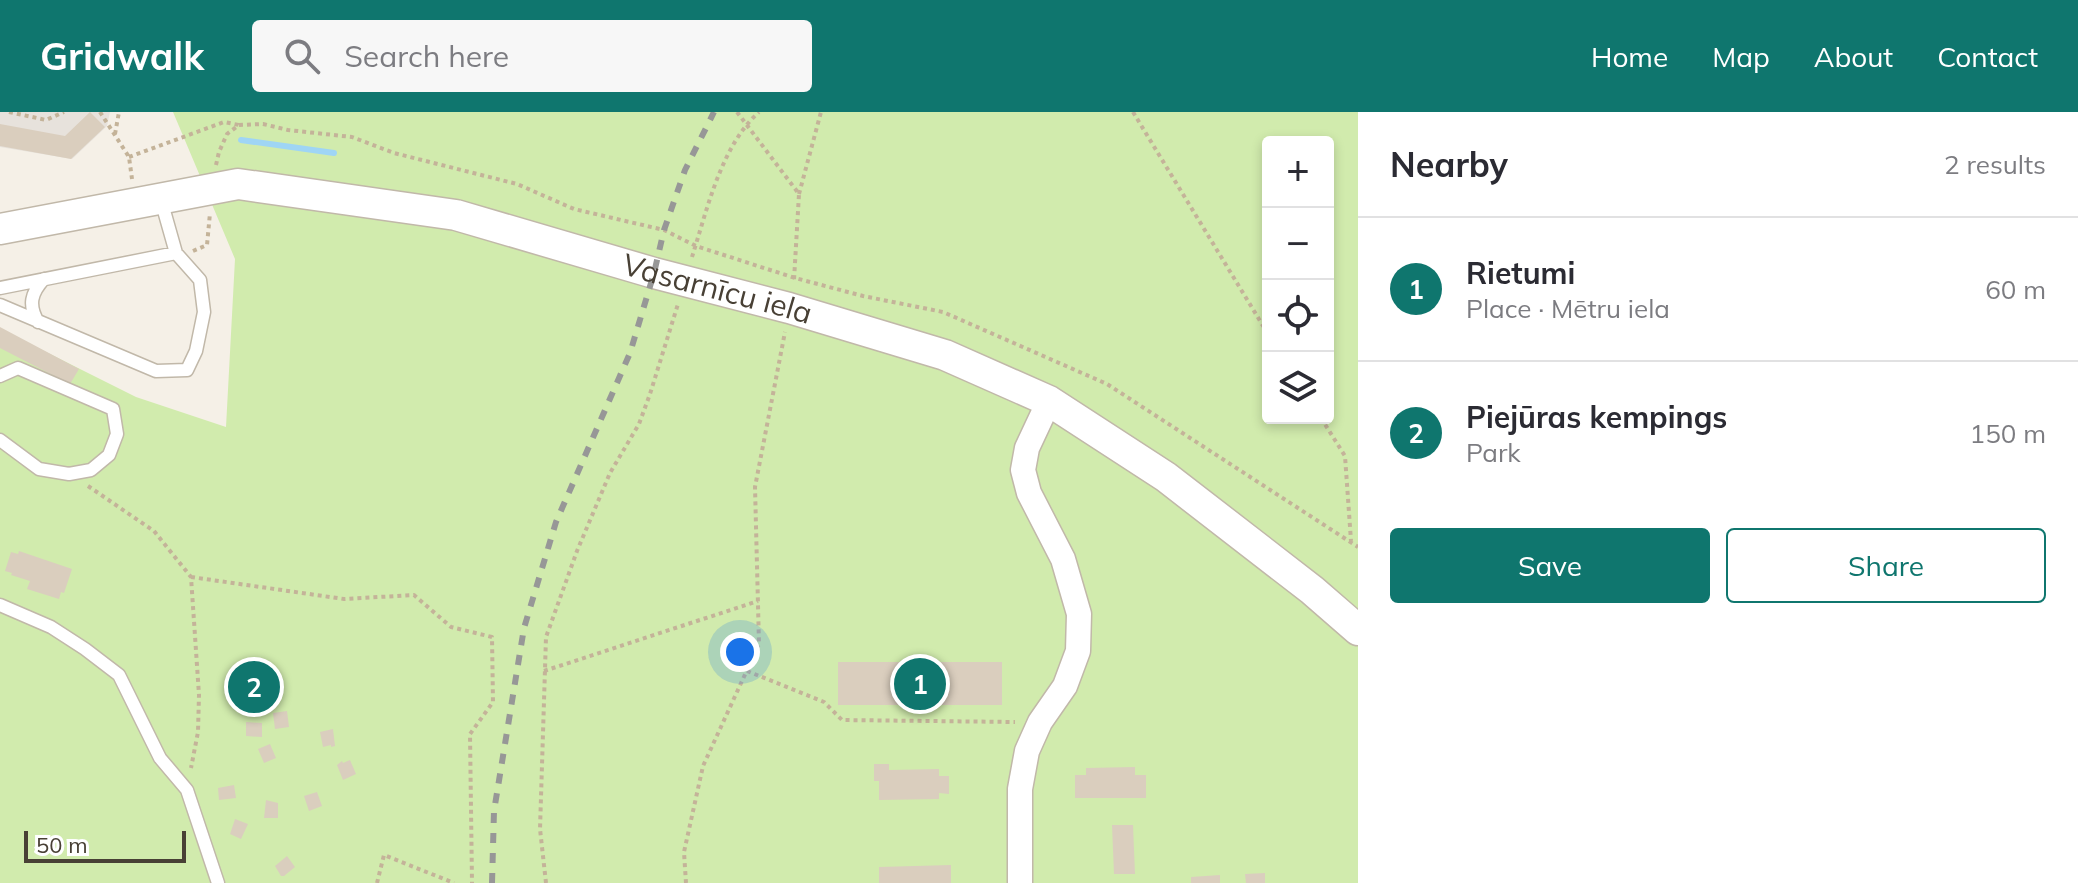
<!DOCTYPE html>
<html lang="en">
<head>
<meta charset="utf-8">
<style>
  :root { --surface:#fff; --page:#f7f7f7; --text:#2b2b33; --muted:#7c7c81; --line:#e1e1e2; --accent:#0f766e }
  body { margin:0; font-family:Mulish,sans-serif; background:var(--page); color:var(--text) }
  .controls { position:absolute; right:24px; top:24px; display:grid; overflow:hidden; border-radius:8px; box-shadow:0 4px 12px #0003 }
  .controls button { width:72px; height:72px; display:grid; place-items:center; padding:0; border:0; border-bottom:2px solid var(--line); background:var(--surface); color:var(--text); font:40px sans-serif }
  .scale { position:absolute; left:24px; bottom:20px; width:162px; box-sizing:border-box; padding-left:8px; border:4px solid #484035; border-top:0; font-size:22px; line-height:28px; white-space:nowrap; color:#484035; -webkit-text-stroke:6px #fff; paint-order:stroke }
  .you { position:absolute; left:740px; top:540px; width:28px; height:28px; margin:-20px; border:6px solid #fff; border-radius:50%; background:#1a73e8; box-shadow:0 0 0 12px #1a73e833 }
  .badge { display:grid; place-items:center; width:52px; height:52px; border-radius:50%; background:var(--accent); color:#fff; font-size:26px; font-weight:700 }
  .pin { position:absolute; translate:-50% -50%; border:4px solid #fff; box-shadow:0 2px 8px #0006 }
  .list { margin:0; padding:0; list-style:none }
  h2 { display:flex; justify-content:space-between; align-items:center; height:104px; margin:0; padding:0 32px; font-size:34px }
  h2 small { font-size:26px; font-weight:400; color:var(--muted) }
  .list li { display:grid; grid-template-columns:52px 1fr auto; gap:24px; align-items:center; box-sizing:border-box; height:144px; padding:0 32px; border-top:2px solid var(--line) }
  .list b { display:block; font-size:30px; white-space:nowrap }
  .list p { margin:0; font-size:26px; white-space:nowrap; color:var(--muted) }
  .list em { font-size:26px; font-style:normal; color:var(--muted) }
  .actions { display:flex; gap:16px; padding:24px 32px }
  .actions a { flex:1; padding:18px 0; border:2px solid var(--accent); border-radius:8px; text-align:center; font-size:28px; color:var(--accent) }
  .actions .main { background:var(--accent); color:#fff }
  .icon { flex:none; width:44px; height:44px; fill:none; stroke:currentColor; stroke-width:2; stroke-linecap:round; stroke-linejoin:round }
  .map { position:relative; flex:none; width:1358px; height:771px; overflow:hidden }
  header { display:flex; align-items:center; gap:48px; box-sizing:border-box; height:112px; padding:0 40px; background:var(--accent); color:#fff }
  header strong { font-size:38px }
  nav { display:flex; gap:44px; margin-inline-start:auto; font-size:28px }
  .search { width:560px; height:72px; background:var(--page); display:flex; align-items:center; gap:20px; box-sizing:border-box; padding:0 28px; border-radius:8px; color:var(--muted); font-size:30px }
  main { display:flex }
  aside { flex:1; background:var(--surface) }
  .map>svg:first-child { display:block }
  .industrial { fill:#e7e2dc }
  .green { fill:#d1ebad; fill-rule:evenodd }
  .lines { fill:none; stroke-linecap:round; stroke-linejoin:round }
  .stream { stroke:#9fd5f5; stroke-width:6 }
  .building { fill:#dacebe }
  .service-casing { stroke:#c1b8a9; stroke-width:15 }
  .minor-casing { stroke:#c1b8a9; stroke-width:27 }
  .tertiary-casing { stroke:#c1b8a9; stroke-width:33 }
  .path { stroke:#c4b399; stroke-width:4; stroke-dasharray:4 4; stroke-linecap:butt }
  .service { stroke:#fff; stroke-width:12 }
  .minor { stroke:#fff; stroke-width:24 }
  .tertiary { stroke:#fff; stroke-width:30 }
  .rail { stroke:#979797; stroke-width:6; stroke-dasharray:10 10; stroke-linecap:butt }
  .labels { text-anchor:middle; stroke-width:7; stroke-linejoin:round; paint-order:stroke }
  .street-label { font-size:30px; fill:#484035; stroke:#fff }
</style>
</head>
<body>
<header>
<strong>Gridwalk</strong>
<div class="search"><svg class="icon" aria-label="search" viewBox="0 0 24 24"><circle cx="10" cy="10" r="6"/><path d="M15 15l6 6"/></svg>Search here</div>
<nav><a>Home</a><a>Map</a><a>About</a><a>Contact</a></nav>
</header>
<main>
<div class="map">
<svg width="1358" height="771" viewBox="0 0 1358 771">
  <rect width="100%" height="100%" fill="#f5f0e7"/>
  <path class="industrial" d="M0,0H110L107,14L72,47L0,35Z"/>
  <path class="green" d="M173,0H1358V771H0V217L136,285L226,315L235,147ZM1268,30H1328V306H1268Z"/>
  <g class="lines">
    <path class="stream" d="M241,28L334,41"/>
  </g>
  <path class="building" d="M90,0L105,15L71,47L0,34V12L65,24Z
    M0,215L79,257L70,272L0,236Z
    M19,439L72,457L64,481L61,480L59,487L27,477L30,469L11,463L12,461L5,459L11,440L18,442Z
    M838,550H1002V593H838Z
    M287,599L289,615L275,617L273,601Z
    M246,610L262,611V625L246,624Z
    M333,617L335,634L331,635V633L323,635L320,620Z
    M270,632L276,646L264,651L258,637Z
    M350,648L356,662L343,668L337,653L342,649L343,651Z
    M874,652H889V658L939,657V664H949V682L939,681V687L879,688V669H874Z
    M1135,655V663H1146V686H1075V663H1086V656Z
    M234,673L236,686L219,688L218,676Z
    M317,680L322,694L309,699L304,684Z
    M266,688L278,691V706H264Z
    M235,707L248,712L241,727L230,722Z
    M1112,713H1133L1135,762H1114Z
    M287,744L295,755L284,764H281L275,754Z
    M951,753V771H879V755Z
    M1265,761V771H1246L1245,762Z
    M1220,763V771H1191V765Z"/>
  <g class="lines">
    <defs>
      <path id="service" d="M0,176L176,141
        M0,193L156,259L187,258L196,239L204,200L200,168L176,141L161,88
        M38,210C28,193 31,181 44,167
        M0,264L18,256L113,297L117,322L109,343L91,358L69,362L39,357L0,328
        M0,493L51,515L85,537L119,563L160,646L187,678L218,771"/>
      <path id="minor" d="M1020,771V677L1027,639L1040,610L1065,574L1078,539L1079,502L1063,447L1029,381L1023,358L1027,336L1049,289"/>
      <g id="tertiary">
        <path id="s1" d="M0,117L238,72L456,103L654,161L789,196L945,243L1049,289L1166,365L1312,478L1358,518"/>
      </g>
    </defs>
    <use href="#service" class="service-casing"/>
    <use href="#minor" class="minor-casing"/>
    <use href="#tertiary" class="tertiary-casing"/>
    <path class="path" d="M9,0L46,8L64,0
      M100,0L129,45L132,67
      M737,0L799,82L794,168
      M1133,0L1268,222
      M115,22L119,0
      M129,45L224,10L239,13
      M216,53L219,40L227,22L239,13L263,12L288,18L352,25L394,41L517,72L574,97L664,118L696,134L795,166L863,184L943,200L1107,272L1358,435
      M799,82L821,0
      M193,139L207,133L210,101
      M692,145C707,98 721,34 759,0
      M1321,306L1345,344L1351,429
      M88,374L154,419L191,465L199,583L198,620L191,656
      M191,465L344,487L414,483L451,515L492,525L493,590L470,622L472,771
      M544,559L758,489
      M747,559L824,590L842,608L1015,610
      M377,771L384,743L454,771
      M546,771L540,717L546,525L577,439L610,361L639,312L650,282L678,192
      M686,771L684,740L703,654L759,532L755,375L785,220"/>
    <use href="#service" class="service"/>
    <use href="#minor" class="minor"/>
    <use href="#tertiary" class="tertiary"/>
    <path class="rail" d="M492,771L494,699L524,516L556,410L630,241L654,161L664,118L685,58L714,0"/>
  </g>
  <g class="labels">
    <g class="street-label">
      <text dy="10" stroke="none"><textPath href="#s1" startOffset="734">Vasarnīcu iela</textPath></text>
    </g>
  </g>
</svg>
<div class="controls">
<button>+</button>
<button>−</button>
<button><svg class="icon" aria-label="locate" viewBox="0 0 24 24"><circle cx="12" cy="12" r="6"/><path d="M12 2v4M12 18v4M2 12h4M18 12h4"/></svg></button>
<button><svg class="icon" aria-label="layers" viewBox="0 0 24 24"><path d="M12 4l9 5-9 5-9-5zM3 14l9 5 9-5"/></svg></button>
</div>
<div class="scale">50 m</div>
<div class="you"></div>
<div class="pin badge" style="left:920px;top:572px">1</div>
<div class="pin badge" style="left:254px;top:575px">2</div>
</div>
<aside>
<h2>Nearby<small>2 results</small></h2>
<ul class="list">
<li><span class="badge">1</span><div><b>Rietumi</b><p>Place · Mētru iela</p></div><em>60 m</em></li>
<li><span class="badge">2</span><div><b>Piejūras kempings</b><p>Park</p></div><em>150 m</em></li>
</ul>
<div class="actions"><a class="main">Save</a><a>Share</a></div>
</aside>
</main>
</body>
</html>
